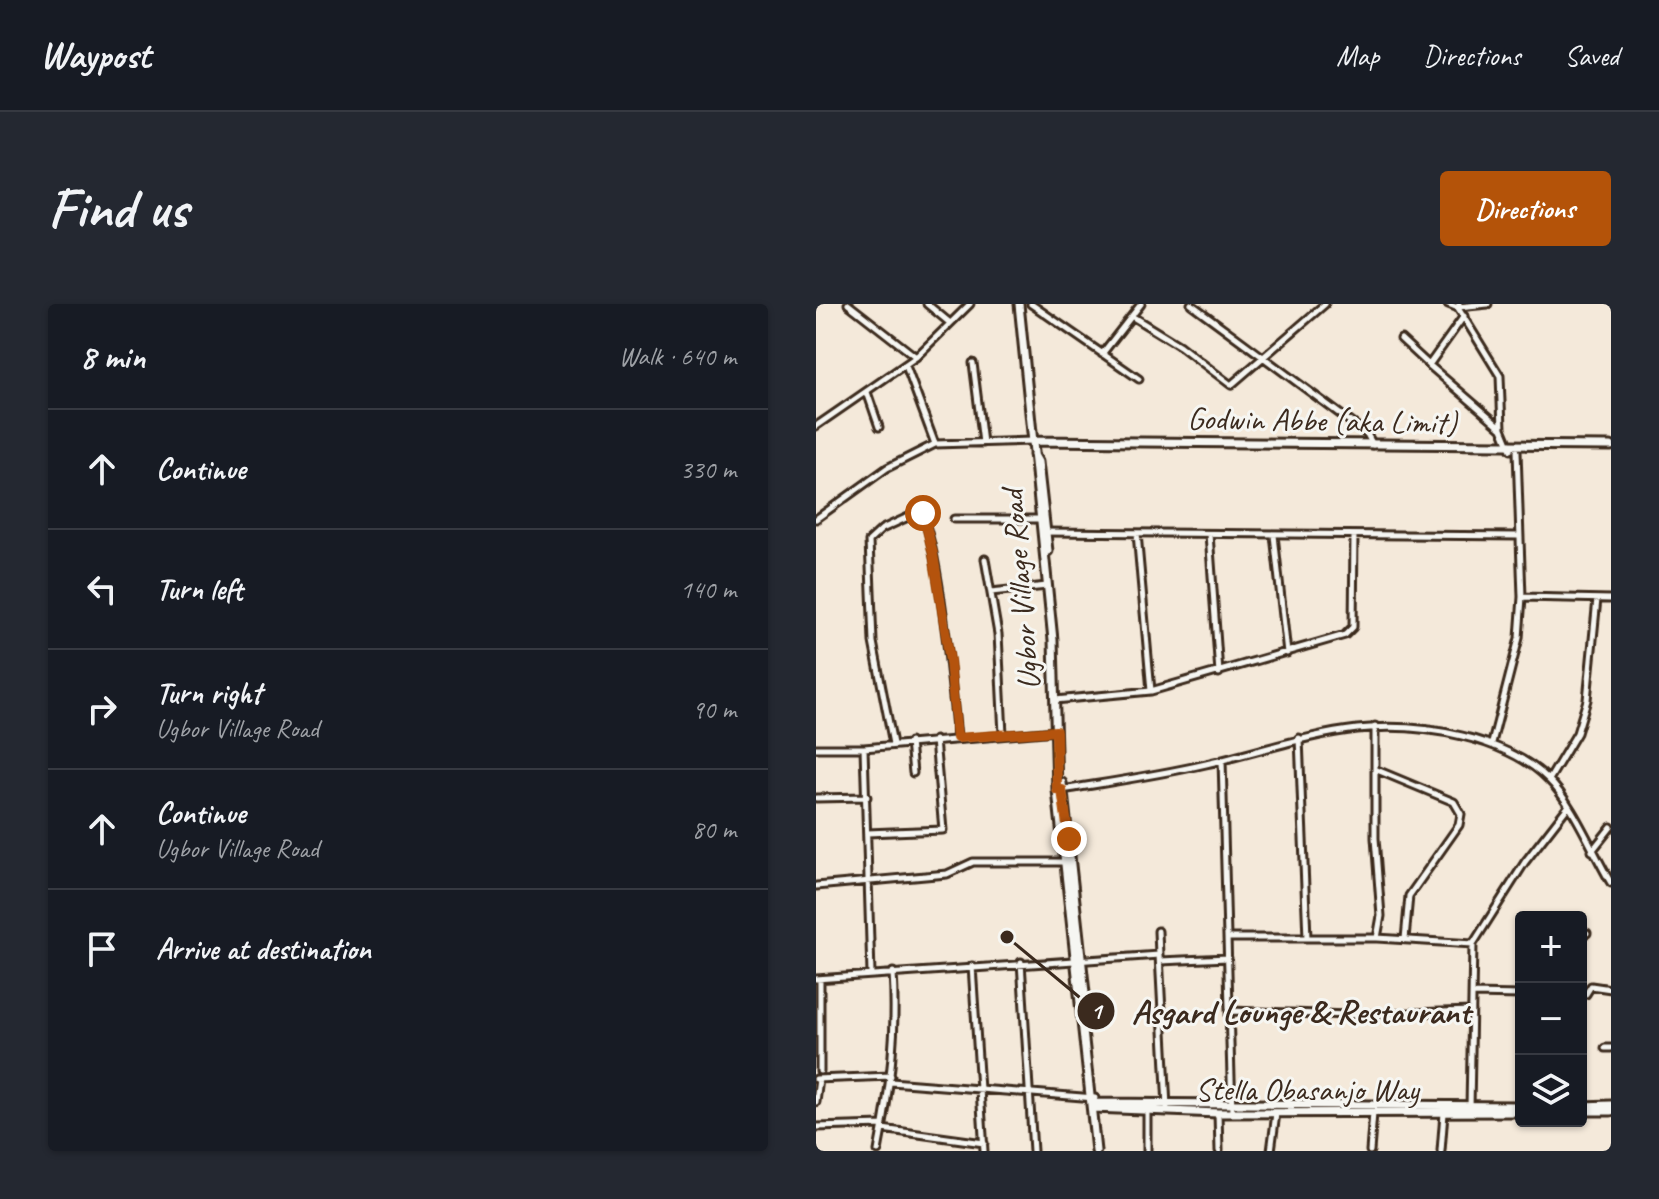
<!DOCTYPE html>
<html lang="en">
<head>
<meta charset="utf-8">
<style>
  :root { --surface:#171b24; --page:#242831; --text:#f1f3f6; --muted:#9ea1a6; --line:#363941; --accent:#b45309 }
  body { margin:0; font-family:Caveat,sans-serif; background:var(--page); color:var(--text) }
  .controls { position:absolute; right:24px; bottom:24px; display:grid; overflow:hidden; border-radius:8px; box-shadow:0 2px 6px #0004 }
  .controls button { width:72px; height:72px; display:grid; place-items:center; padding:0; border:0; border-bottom:2px solid var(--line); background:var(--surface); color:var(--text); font:40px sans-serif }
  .stop { position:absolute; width:24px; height:24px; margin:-18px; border:6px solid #b45309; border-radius:50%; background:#fff }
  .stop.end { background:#b45309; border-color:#fff; box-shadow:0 2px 8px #0008 }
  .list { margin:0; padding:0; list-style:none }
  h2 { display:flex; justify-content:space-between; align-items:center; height:104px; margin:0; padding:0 32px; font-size:34px }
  h2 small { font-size:26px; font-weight:400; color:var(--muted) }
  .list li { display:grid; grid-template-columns:52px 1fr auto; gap:24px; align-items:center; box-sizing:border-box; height:120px; padding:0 32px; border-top:2px solid var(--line) }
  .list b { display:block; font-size:30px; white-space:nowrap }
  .list p { margin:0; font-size:26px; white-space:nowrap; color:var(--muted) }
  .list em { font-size:26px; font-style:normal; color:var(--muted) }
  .icon { flex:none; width:44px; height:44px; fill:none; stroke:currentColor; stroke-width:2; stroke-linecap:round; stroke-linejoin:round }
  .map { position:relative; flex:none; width:795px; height:847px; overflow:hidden; border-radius:8px }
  header { display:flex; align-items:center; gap:48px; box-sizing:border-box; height:112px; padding:0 40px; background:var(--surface); border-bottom:2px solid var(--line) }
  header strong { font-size:38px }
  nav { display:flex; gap:44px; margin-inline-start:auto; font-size:28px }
  .intro { display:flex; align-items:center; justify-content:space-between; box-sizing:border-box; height:192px; padding:0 48px }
  h1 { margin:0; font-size:56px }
  .button { padding:20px 36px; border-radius:8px; background:var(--accent); color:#fff; font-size:28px; font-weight:700 }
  main { display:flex; gap:48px; padding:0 48px }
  aside { flex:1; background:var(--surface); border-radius:8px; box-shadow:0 2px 6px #0004 }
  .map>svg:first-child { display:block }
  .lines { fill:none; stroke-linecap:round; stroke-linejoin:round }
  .street-casing { stroke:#3b2a1e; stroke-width:11 }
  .secondary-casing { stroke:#3b2a1e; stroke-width:13 }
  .street { stroke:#f6f6f2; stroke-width:5 }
  .secondary { stroke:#f6f6f2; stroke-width:7 }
  .route { stroke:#b45309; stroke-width:10 }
  .labels { text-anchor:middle; stroke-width:6; stroke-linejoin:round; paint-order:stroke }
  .street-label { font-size:32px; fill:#3b2a1e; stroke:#f6f6f2 }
  .leader { fill:none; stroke:#3b2a1e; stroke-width:3 }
  .callout-dot { fill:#3b2a1e; stroke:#f6f6f2; stroke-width:3 }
  .mark-label { font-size:24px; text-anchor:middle; font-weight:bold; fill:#fff }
  .callout-label { font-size:34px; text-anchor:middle; font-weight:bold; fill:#3b2a1e; stroke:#f6f6f2; stroke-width:6; stroke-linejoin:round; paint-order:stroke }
</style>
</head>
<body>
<header>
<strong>Waypost</strong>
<nav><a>Map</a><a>Directions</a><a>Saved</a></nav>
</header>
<div class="intro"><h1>Find us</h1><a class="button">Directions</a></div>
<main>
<aside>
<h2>8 min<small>Walk · 640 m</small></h2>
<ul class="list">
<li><svg class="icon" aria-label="ahead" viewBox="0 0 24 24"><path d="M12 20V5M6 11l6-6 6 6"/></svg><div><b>Continue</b></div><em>330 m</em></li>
<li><svg class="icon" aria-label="left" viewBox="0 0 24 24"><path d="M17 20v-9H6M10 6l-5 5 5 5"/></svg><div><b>Turn left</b></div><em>140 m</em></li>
<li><svg class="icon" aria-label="right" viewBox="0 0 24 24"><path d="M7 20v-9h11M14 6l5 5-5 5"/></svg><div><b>Turn right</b><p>Ugbor Village Road</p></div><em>90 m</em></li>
<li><svg class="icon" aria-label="ahead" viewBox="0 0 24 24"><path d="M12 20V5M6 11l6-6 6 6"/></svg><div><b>Continue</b><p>Ugbor Village Road</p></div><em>80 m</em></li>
<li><svg class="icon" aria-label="arrive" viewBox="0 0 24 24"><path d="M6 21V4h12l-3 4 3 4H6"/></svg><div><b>Arrive at destination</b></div></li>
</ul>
</aside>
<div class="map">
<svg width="795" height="847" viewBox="0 0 795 847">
  <rect width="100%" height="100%" fill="#f4e9da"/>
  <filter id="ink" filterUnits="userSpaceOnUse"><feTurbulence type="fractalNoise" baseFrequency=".0125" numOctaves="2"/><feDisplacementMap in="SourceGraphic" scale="16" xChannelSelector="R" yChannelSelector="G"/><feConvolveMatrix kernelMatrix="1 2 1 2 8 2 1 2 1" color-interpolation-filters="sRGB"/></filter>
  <g filter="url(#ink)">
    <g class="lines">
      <defs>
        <path id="street" d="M32,0L100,53
          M111,0L134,19
          M215,0L323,75
          M375,0L551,130L557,141
          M632,0L642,4
          M643,0L642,4L684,72L686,124L695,146
          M642,3L672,0
          M648,12L613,61L686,124
          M317,13L364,42L415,81L509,0
          M585,35L613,61
          M286,50L325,0
          M157,59L167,139
          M90,62L119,140
          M51,88L63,123
          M0,122L100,53L154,0
          M701,147L706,293L795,295
          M0,215L71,164L119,140L217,137
          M138,215H224
          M227,228L703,232
          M321,229L335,387
          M393,230L403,369
          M458,231L471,349
          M169,255L182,330L187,431
          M175,288L231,282
          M239,396L335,387L529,331L537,323L538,232
          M559,422V534L565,612L561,634
          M483,434L491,634
          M94,438L97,469
          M676,439L703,334L706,293
          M77,440L57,338L53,237L66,225L103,208C121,218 138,403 141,434
          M0,444H48L240,427
          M48,444L55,670
          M406,456L416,809
          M561,466L638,498L645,510L643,521L593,592L589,635
          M733,476L761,429L771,396L781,295
          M246,486C294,478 343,471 390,460C485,438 546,408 646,432C676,439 710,453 732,475C757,499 777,549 795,579
          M0,494L51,493
          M51,529L127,526L119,436
          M776,547L795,523
          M0,582L131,570L157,558H248
          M342,627L343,651
          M765,630L771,629
          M411,634H561L657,640
          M344,657L412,654
          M205,658L217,847
          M156,662L168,847
          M0,675L343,651L351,803
          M4,675V767
          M656,690L705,691
          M765,691L770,690L775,682L795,685
          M414,707L534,711L656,707
          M789,744H795
          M0,775L75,772
          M75,778L279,794
          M0,798L3,775
          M331,805V847
          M654,805L657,640L709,558L751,504
          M402,809L403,847
          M0,823L67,821
          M66,825L168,839
          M62,847C74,786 81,730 77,668
          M455,847L460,809
          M554,847L557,809
          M625,847L628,809"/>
        <path id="secondary" d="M203,0L237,336L241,486L280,847
          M217,137L795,142
          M218,151L222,158L232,247
          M246,479L269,689
          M276,799L705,802
          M765,802L795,801
          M277,804L402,809L705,808
          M765,807H795"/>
      </defs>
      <use href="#street" class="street-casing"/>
      <use href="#secondary" class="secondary-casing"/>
      <use href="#street" class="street"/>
      <use href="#secondary" class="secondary"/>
    </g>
  </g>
  <g class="lines" filter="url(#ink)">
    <path class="route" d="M107,209L117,250L134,357L141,434L240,427L241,486H246L253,535"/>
  </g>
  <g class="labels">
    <g class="street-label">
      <text transform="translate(506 116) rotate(1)" y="11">Godwin Abbe (aka Limit)</text>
      <text transform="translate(204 286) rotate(-95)" y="11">Ugbor Village Road</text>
      <text x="491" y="796">Stella Obasanjo Way</text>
    </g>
  </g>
  <path class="leader" d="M191 633L280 707"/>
  <g class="callout-dot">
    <circle cx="191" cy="633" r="8"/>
    <circle cx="280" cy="707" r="20"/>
  </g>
  <g class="mark-label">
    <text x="280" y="715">1</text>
  </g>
  <g class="callout-label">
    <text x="485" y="719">Asgard Lounge &amp; Restaurant</text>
  </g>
</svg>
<div class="controls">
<button>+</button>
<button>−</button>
<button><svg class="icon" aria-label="layers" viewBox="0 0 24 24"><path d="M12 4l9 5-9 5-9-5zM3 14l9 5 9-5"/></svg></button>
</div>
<div class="stop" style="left:107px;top:209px"></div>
<div class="stop end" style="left:253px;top:535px"></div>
</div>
</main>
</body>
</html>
